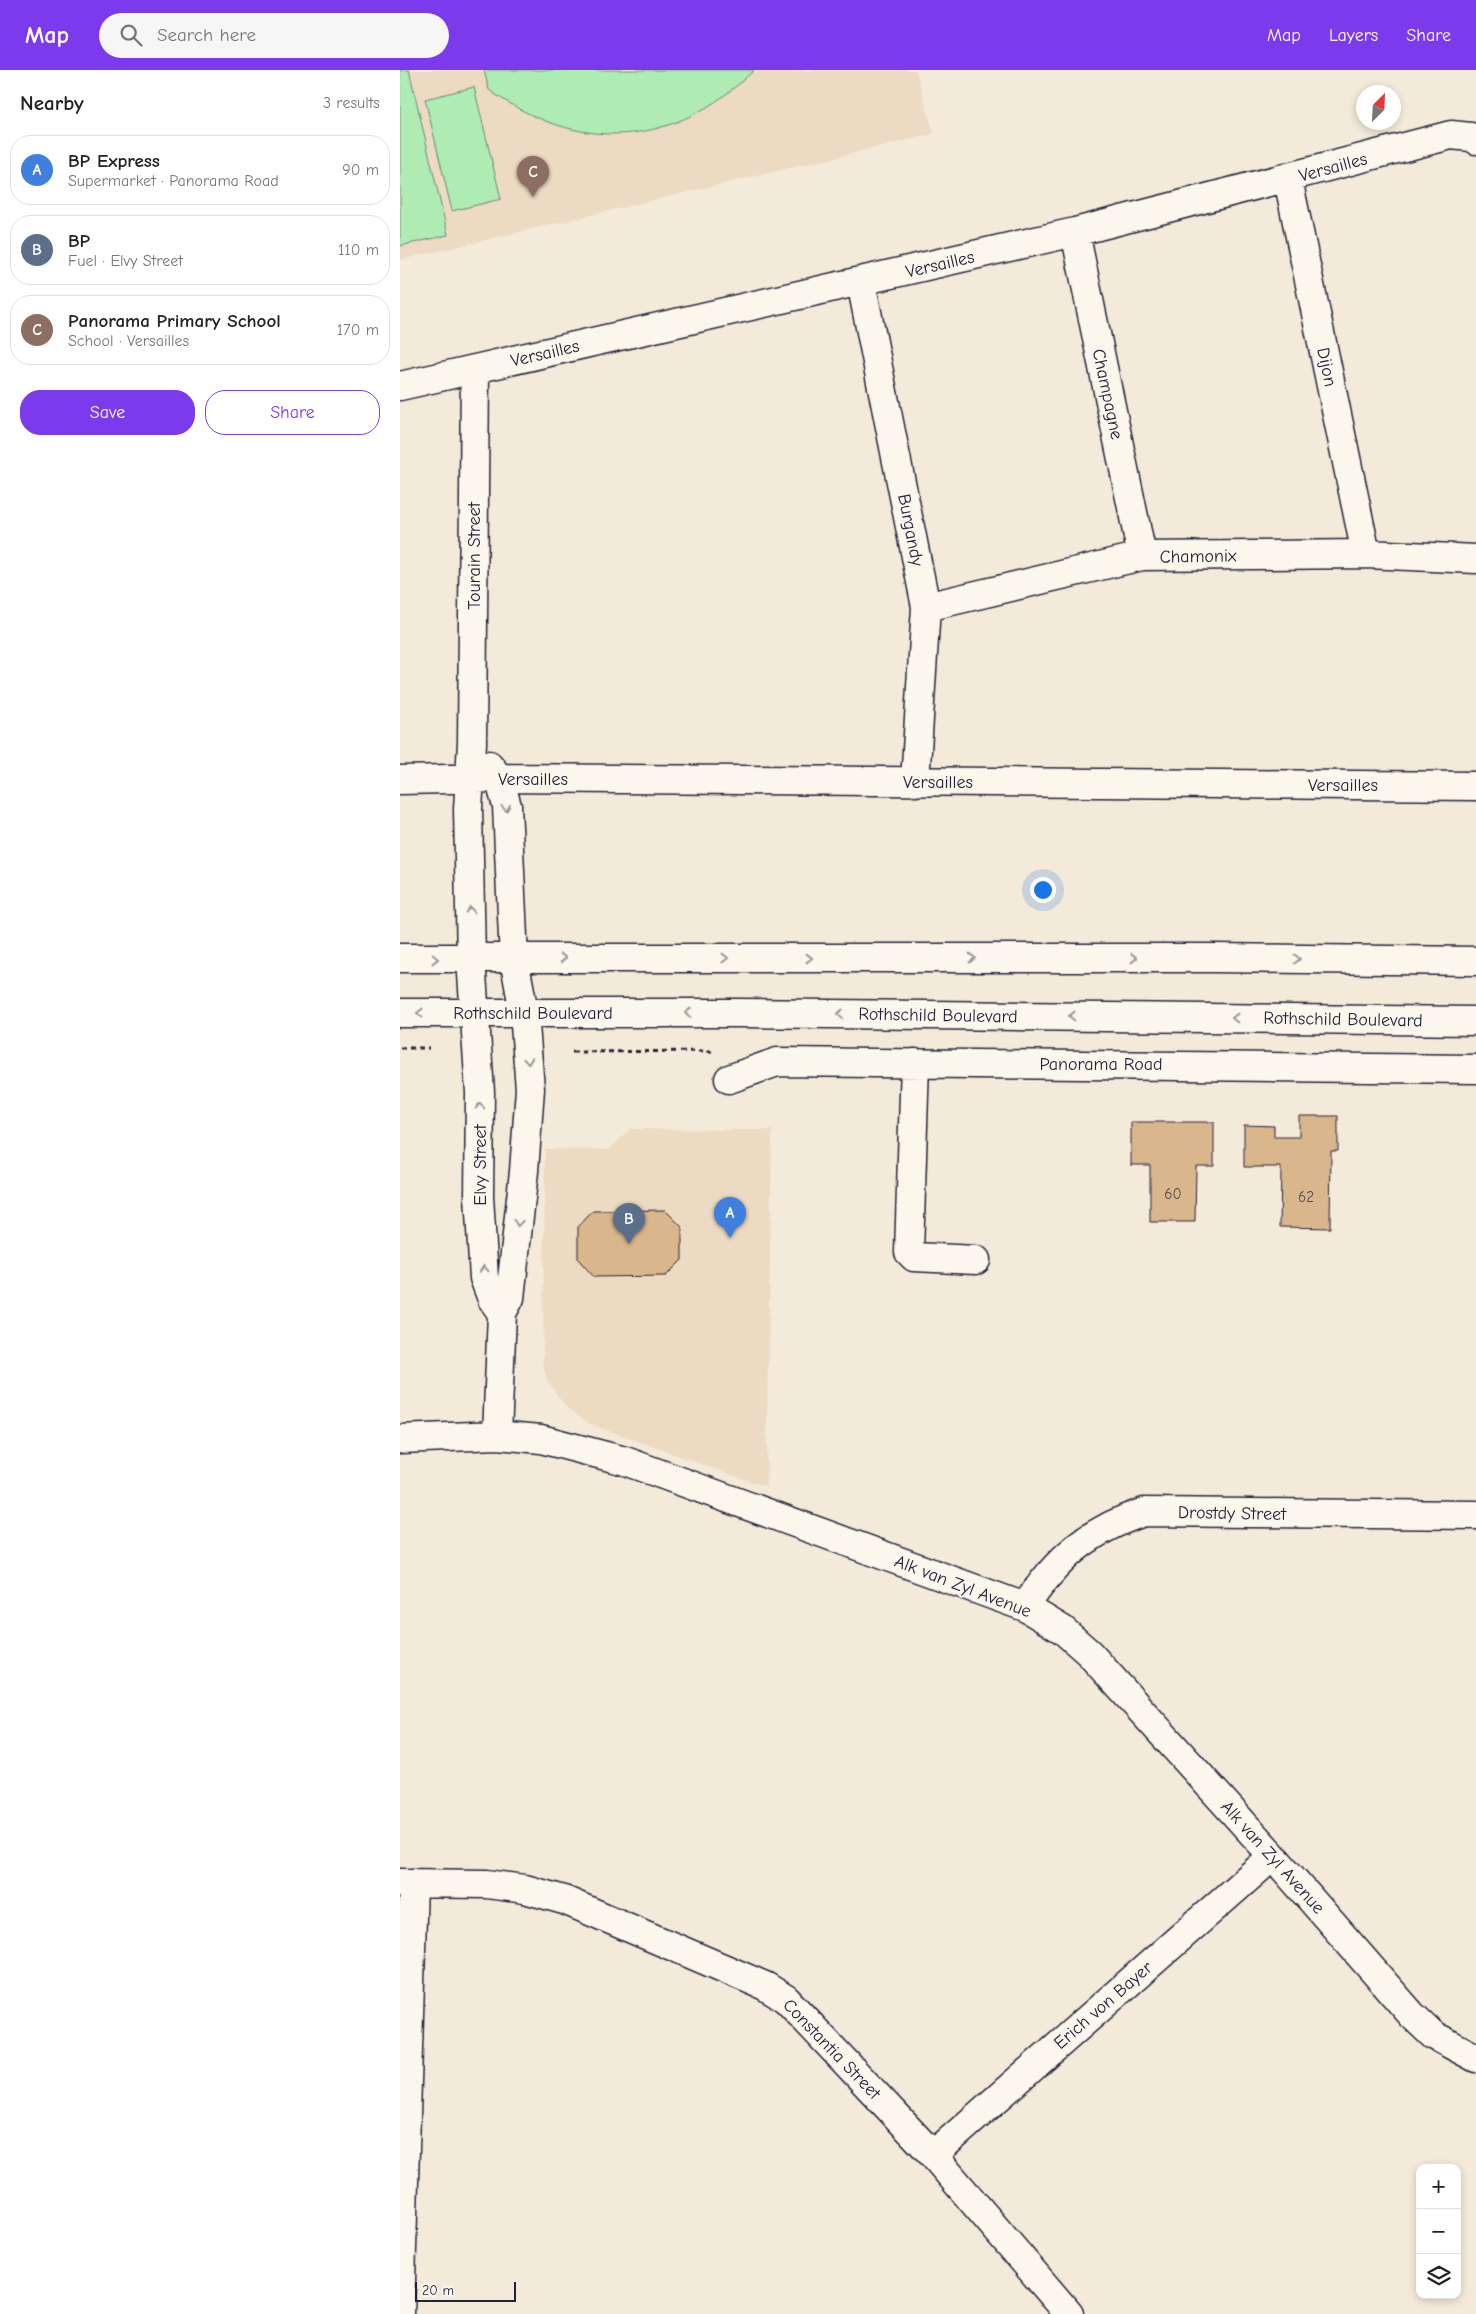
<!DOCTYPE html>
<html lang="en">
<head>
<meta charset="utf-8">
<style>
  :root { --surface:#fff; --page:#f6f6f6; --text:#222; --muted:#767676; --line:#e0e0e0; --accent:#7c3aed }
  body { margin:0; font-family:"Comic Neue",sans-serif; background:var(--page); color:var(--text) }
  .controls { position:absolute; right:15px; bottom:15px; display:grid; overflow:hidden; border-radius:10px; box-shadow:0 2px 8px #0003 }
  .controls button { width:45px; height:45px; display:grid; place-items:center; padding:0; border:0; border-bottom:1px solid var(--line); background:var(--surface); color:var(--text); font:25px sans-serif }
  .compass { position:absolute; left:956px; top:15px; width:45px; height:45px; border-radius:50%; background:var(--surface); box-shadow:0 2px 8px #0003; rotate:24deg }
  .scale { position:absolute; left:15px; bottom:12px; width:101px; box-sizing:border-box; padding-left:5px; border:2px solid #22223b; border-top:0; font-size:14px; line-height:18px; white-space:nowrap; color:#22223b; -webkit-text-stroke:4px #fbf7ec; paint-order:stroke }
  .you { position:absolute; left:642px; top:819px; width:18px; height:18px; margin:-12px; border:4px solid #fff; border-radius:50%; background:#1a73e8; box-shadow:0 0 0 8px #1a73e833 }
  .badge { display:grid; place-items:center; width:32px; height:32px; border-radius:50%; background:var(--accent); color:#fff; font-size:16px; font-weight:700 }
  .pin { position:absolute; translate:-50% -41px; filter:drop-shadow(0 1px 2px #0008) }
  .pin::after { content:''; position:absolute; top:26px; width:18px; height:15px; background:inherit; clip-path:polygon(0 0,100% 0,50% 100%) }
  .list { margin:0; padding:0; list-style:none }
  h2 { display:flex; justify-content:space-between; align-items:center; height:65px; margin:0; padding:0 20px; font-size:21px }
  h2 small { font-size:16px; font-weight:400; color:var(--muted) }
  .list li { display:grid; grid-template-columns:32px 1fr auto; gap:15px; align-items:center; box-sizing:border-box; height:70px; margin:0 10px 10px; padding:0 10px; border:1px solid var(--line); border-radius:20px }
  .list b { display:block; font-size:19px; white-space:nowrap }
  .list p { margin:0; font-size:16px; white-space:nowrap; color:var(--muted) }
  .list em { font-size:16px; font-style:normal; color:var(--muted) }
  .actions { display:flex; gap:10px; padding:15px 20px }
  .actions a { flex:1; padding:11px 0; border:1px solid var(--accent); border-radius:20px; text-align:center; font-size:18px; color:var(--accent) }
  .actions .main { background:var(--accent); color:#fff }
  .icon { flex:none; width:28px; height:28px; fill:none; stroke:currentColor; stroke-width:2; stroke-linecap:round; stroke-linejoin:round }
  .map { position:relative; flex:none; width:1076px; height:2244px; overflow:hidden }
  header { display:flex; align-items:center; gap:30px; box-sizing:border-box; height:70px; padding:0 25px; background:var(--accent); color:#fff }
  header strong { font-size:24px }
  nav { display:flex; gap:28px; margin-inline-start:auto; font-size:18px }
  .search { width:350px; height:45px; background:var(--page); display:flex; align-items:center; gap:12px; box-sizing:border-box; padding:0 18px; border-radius:28px; color:var(--muted); font-size:19px }
  main { display:flex }
  aside { flex:1; background:var(--surface) }
  .map>svg:first-child { display:block }
  .built { fill:#ecdac2 }
  .pitch { fill:#aeecb3; stroke:#688777 }
  .building { fill:#dab68c; stroke:#22223b }
  .lines { fill:none; stroke-linecap:round; stroke-linejoin:round }
  .minor-casing { stroke:#22223b; stroke-width:31 }
  .path { stroke:#22223b; stroke-width:3; stroke-dasharray:5 4; stroke-linecap:butt }
  .minor { stroke:#fbf7ec; stroke-width:28 }
  .oneway { stroke:#99979c }
  .labels { text-anchor:middle; stroke-width:4; stroke-linejoin:round; paint-order:stroke }
  .number-label { font-size:15px; fill:#50474f }
  .street-label { font-size:18px; fill:#22223b; stroke:#fbf7ec }
</style>
</head>
<body>
<header>
<strong>Map</strong>
<div class="search"><svg class="icon" aria-label="search" viewBox="0 0 24 24"><circle cx="10" cy="10" r="6"/><path d="M15 15l6 6"/></svg>Search here</div>
<nav><a>Map</a><a>Layers</a><a>Share</a></nav>
</header>
<main>
<aside>
<h2>Nearby<small>3 results</small></h2>
<ul class="list">
<li><span class="badge" style="background:#3f7fe0">A</span><div><b>BP Express</b><p>Supermarket · Panorama Road</p></div><em>90 m</em></li>
<li><span class="badge" style="background:#5c6f8a">B</span><div><b>BP</b><p>Fuel · Elvy Street</p></div><em>110 m</em></li>
<li><span class="badge" style="background:#8d6e63">C</span><div><b>Panorama Primary School</b><p>School · Versailles</p></div><em>170 m</em></li>
</ul>
<div class="actions"><a class="main">Save</a><a>Share</a></div>
</aside>
<div class="map">
<svg width="1076" height="2244" viewBox="0 0 1076 2244">
  <rect width="100%" height="100%" fill="#f4ead9"/>
  <filter id="ink" filterUnits="userSpaceOnUse"><feTurbulence type="fractalNoise" baseFrequency=".02" numOctaves="2"/><feDisplacementMap in="SourceGraphic" scale="10" xChannelSelector="R" yChannelSelector="G"/><feConvolveMatrix kernelMatrix="1 2 1 2 8 2 1 2 1" color-interpolation-filters="sRGB"/></filter>
  <g filter="url(#ink)">
    <path class="built" d="M0,0H516L534,64L0,190Z
      M230,1059L372,1060L366,1417L190,1354L166,1337L148,1312L143,1295L145,1079L209,1080Z"/>
    <path class="pitch" d="M0,0H9L48,165L0,176Z
      M84,0H354C274,79 179,84 89,20Z
      M74,17L101,129L52,141L25,29Z"/>
    <path class="building" d="M899,1046H938V1081H931L930,1158L880,1157L881,1097H844V1055L874,1056V1067H899Z
      M731,1052H814V1096H796L795,1152H750V1095H731Z
      M265,1140L282,1157V1190L266,1206L194,1207L178,1189V1157L193,1141Z"/>
    <g class="lines">
      <defs>
        <path id="minor" d="M888,109L966,484
          M675,162L742,486
          M461,212L526,537L515,712
          M75,299L72,673L68,739L71,889L80,1022L79,1127L84,1208L92,1229L102,1243
          M0,316L675,162L1051,65L1071,67L1076,70
          M526,537L742,486L966,484L1076,489
          M89,695L99,708L107,736L114,889L124,942L130,1019L124,1101L110,1228L102,1243L97,1365
          M0,710L99,708L1076,716
          M0,888H812L1076,891
          M0,943H337L1076,951
          M515,993L509,1182L514,1187L576,1190
          M329,1009L377,992L1076,999
          M0,1369L97,1365L141,1369L225,1391L625,1537L663,1560L689,1583L873,1786L1012,1945L1033,1965L1076,1988
          M625,1537C656,1489 689,1460 744,1442L1076,1445
          M0,1813L87,1814L125,1819L164,1830L365,1916L386,1929L533,2085L669,2244
          M533,2085L873,1786
          M0,2244L13,1813"/>
      </defs>
      <use href="#minor" class="minor-casing"/>
      <path class="path" d="M0,978H29
        M172,982L310,981L312,984"/>
      <use href="#minor" class="minor"/>
    </g>
    <defs><path id="oneway-chevron" d="M-2-3.5L2.5 0L-2 3.5" fill="none" stroke-width="1.6" stroke-linecap="round" stroke-linejoin="round" transform="scale(1.25)"/></defs>
    <g class="oneway">
      <use href="#oneway-chevron" transform="translate(106 738) rotate(84)"/>
      <use href="#oneway-chevron" transform="translate(70 840) rotate(-91)"/>
      <use href="#oneway-chevron" transform="translate(163 888) rotate(-1)"/>
      <use href="#oneway-chevron" transform="translate(325 888)"/>
      <use href="#oneway-chevron" transform="translate(409 888)"/>
      <use href="#oneway-chevron" transform="translate(572 888)"/>
      <use href="#oneway-chevron" transform="translate(734 888)"/>
      <use href="#oneway-chevron" transform="translate(35 889) rotate(1)"/>
      <use href="#oneway-chevron" transform="translate(897 889) rotate(1)"/>
      <use href="#oneway-chevron" transform="translate(20 943) rotate(-179)"/>
      <use href="#oneway-chevron" transform="translate(288 943) rotate(-180)"/>
      <use href="#oneway-chevron" transform="translate(440 944) rotate(-179)"/>
      <use href="#oneway-chevron" transform="translate(672 946) rotate(-179)"/>
      <use href="#oneway-chevron" transform="translate(835 948) rotate(-179)"/>
      <use href="#oneway-chevron" transform="translate(128 991) rotate(85)"/>
      <use href="#oneway-chevron" transform="translate(80 1036) rotate(-90)"/>
      <use href="#oneway-chevron" transform="translate(118 1153) rotate(97)"/>
      <use href="#oneway-chevron" transform="translate(84 1199) rotate(-94)"/>
    </g>
  </g>
  <g class="labels">
    <g class="number-label">
      <text x="773" y="1129">60</text>
      <text x="906" y="1132">62</text>
    </g>
    <g class="street-label">
      <text transform="translate(933 97) rotate(-15)" y="6">Versailles</text>
      <text transform="translate(540 194) rotate(-13)" y="6">Versailles</text>
      <text transform="translate(145 283) rotate(-13)" y="6">Versailles</text>
      <text transform="translate(927 297) rotate(78)" y="6">Dijon</text>
      <text transform="translate(708 324) rotate(78)" y="6">Champagne</text>
      <text transform="translate(511 460) rotate(79)" y="6">Burgandy</text>
      <text transform="translate(74 486) rotate(-90)" y="6">Tourain Street</text>
      <text transform="translate(798 486) rotate(-1)" y="6">Chamonix</text>
      <text x="133" y="715">Versailles</text>
      <text x="538" y="718">Versailles</text>
      <text x="943" y="721">Versailles</text>
      <text x="133" y="949">Rothschild Boulevard</text>
      <text transform="translate(538 945) rotate(1)" y="6">Rothschild Boulevard</text>
      <text transform="translate(943 949) rotate(1)" y="6">Rothschild Boulevard</text>
      <text x="701" y="1000">Panorama Road</text>
      <text transform="translate(80 1095) rotate(-90)" y="6">Elvy Street</text>
      <text transform="translate(832 1443) rotate(1)" y="6">Drostdy Street</text>
      <text transform="translate(563 1516) rotate(21)" y="6">Alk van Zyl Avenue</text>
      <text transform="translate(873 1787) rotate(48)" y="6">Alk van Zyl Avenue</text>
      <text transform="translate(703 1935) rotate(-41)" y="6">Erich von Bayer</text>
      <text transform="translate(432 1979) rotate(46)" y="6">Constantia Street</text>
    </g>
  </g>
</svg>
<div class="controls">
<button>+</button>
<button>−</button>
<button><svg class="icon" aria-label="layers" viewBox="0 0 24 24"><path d="M12 4l9 5-9 5-9-5zM3 14l9 5 9-5"/></svg></button>
</div>
<svg class="compass" viewBox="-18 -18 36 36"><path d="M0-13l5 13h-10z" fill="#e53935"/><path d="M0 13l5-13h-10z" fill="#767676"/></svg>
<div class="scale">20 m</div>
<div class="you"></div>
<div class="pin badge" style="left:330px;top:1168px;background:#3f7fe0">A</div>
<div class="pin badge" style="left:229px;top:1174px;background:#5c6f8a">B</div>
<div class="pin badge" style="left:133px;top:127px;background:#8d6e63">C</div>
</div>
</main>
</body>
</html>
